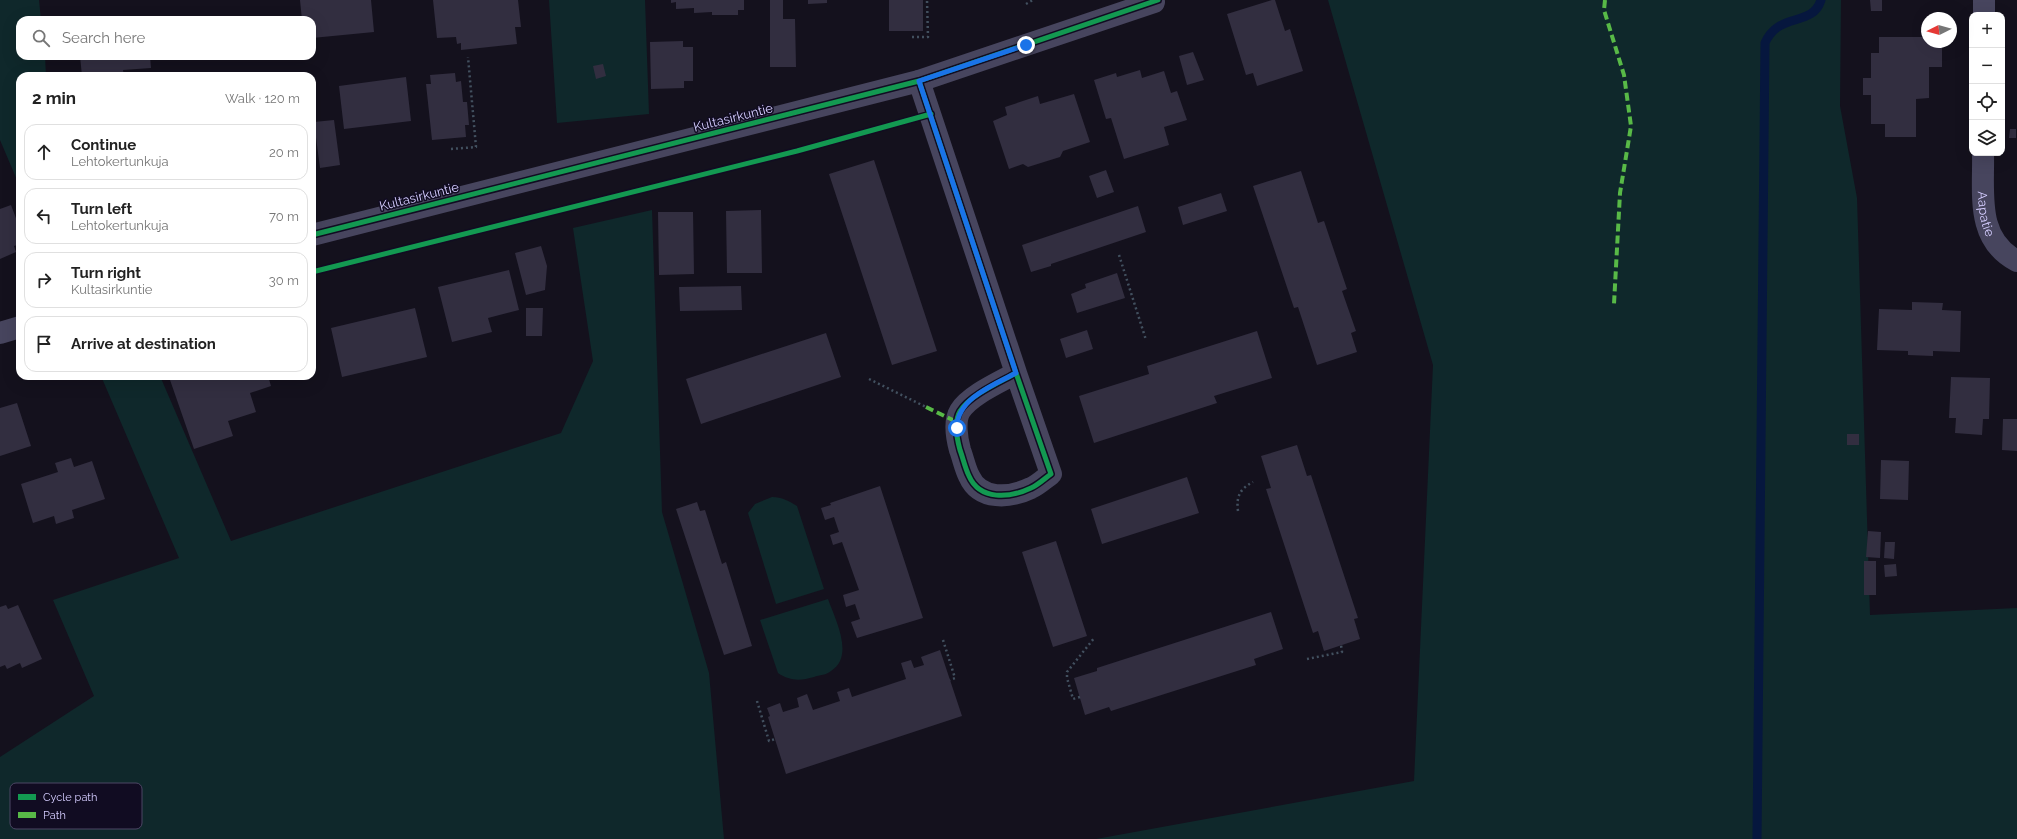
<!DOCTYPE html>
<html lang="en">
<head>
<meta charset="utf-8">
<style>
  :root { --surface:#fff; --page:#f2f2f2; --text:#222; --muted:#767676; --line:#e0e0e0 }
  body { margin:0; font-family:Raleway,sans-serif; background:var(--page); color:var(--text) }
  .controls { position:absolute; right:12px; top:12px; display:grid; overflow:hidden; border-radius:8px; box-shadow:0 4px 16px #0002 }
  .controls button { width:36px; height:36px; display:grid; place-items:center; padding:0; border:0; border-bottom:1px solid var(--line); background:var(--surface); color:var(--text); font:20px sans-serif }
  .compass { position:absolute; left:1921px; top:12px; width:36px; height:36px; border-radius:50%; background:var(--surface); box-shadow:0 4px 16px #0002; rotate:264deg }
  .stop { position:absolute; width:12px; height:12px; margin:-9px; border:3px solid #1a73e8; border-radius:50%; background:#fff }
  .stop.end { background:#1a73e8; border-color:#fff; box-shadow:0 1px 4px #0008 }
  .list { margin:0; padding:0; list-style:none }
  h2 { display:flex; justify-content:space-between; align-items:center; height:52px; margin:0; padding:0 16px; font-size:17px }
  h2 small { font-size:13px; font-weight:400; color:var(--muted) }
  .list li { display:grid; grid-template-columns:26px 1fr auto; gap:12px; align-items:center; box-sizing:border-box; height:56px; margin:0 8px 8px; padding:0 8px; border:1px solid var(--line); border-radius:12px }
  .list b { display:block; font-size:15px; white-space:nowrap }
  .list p { margin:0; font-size:13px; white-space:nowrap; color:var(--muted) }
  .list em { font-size:13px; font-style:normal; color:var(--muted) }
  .icon { flex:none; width:22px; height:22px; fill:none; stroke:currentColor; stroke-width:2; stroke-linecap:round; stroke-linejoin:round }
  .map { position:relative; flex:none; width:2017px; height:839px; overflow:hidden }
  .search { position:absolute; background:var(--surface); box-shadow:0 4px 16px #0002; left:16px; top:16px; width:300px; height:44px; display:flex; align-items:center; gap:10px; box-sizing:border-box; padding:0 14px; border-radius:12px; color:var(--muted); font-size:15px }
  .panel { position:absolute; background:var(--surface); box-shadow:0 4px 16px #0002; left:16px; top:72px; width:300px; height:308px; border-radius:12px }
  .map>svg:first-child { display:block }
  .green { fill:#0f282b }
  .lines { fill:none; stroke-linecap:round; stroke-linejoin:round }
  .stream { stroke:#06173e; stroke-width:9 }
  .building { fill:#322e40 }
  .path { stroke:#42505f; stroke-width:2.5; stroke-dasharray:2 3; stroke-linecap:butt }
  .street { stroke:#47455e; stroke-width:22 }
  .quiet { stroke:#58b947; stroke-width:4; stroke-dasharray:8 4; stroke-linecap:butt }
  .cycleway-casing { stroke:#110c22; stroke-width:8 }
  .cycleway { stroke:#139951; stroke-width:5 }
  .route { stroke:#1a73e8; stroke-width:5 }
  .labels { text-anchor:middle; stroke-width:3; stroke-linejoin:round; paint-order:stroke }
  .street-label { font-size:13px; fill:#d5cdff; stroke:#110c22 }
  .key { fill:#110c22; stroke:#4c4664; stroke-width:1 }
  .key-label { font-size:11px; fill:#d5cdff }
</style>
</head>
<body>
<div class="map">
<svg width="2017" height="839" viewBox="0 0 2017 839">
  <rect width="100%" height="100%" fill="#14111d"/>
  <path class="green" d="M0,0H39L41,20H20V56H45L46,76H20V187L0,140Z
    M549,0H645L649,114L557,123Z
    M1328,0H1841L1840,106L1857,198L1870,615L2017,608V839H1096L1414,781L1433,365Z
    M652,210L662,512L709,673L724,839H0V757L94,696L53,600L179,558L101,376H160L231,541L561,433L593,361L573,228Z
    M772,497C782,497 789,501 797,506L824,589L776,604L748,513L755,504Z
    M828,599C835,619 855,656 831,671C827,675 819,675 814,677C800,681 790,681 778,673L760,620Z"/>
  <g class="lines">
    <path class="stream" d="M1757,839L1765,43C1779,11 1812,28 1821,0"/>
  </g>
  <path class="building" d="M300,0H371L374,32L312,38V20H302Z
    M433,0H518L521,27H515L517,44L461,50V43L457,44L456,37L437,38Z
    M671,0H744V10H738V15H712V12L694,13V8L676,9V2L671,3Z
    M770,0H783V19H795L796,67H770Z
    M808,0H827V3L808,4Z
    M889,0H923V31H889Z
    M1272,0H1275L1285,31L1290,29L1303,71L1257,86L1253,73L1246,75L1227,14Z
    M1870,0H1882V11H1871Z
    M1879,37H1927V42H1942V67H1929V98L1916,99V137H1885V124H1871V95H1863V78H1871V53H1879Z
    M683,41V47H693V81H684V88L651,89L650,42Z
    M1193,52L1204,80L1187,85L1179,56Z
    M80,56H150L151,68L123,70L124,76H82Z
    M603,64L606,76L596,79L593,66Z
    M1140,70L1142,78L1164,71L1171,93L1177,91L1187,120L1164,127L1169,145L1124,159L1111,118L1106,119L1094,80L1116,73L1117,77Z
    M455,73L456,82L461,81L463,102H467L469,125H465L466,137L432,140L426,84H431L430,75Z
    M406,77L411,121L344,129L339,86Z
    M1074,94L1090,142L1063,151L1060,157L1028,167L1023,164L1009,169L993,121L1007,115L1005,107L1038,96L1040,104Z
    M334,120L340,165L320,168L314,122Z
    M2010,129H2016V138H2009Z
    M874,160L937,351L892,365L829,174Z
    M1106,170L1114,192L1097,198L1089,176Z
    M1301,171L1318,223L1324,221L1347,289L1342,291L1356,331L1351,333L1357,352L1317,365L1298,307L1294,308L1253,186Z
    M1221,193L1227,211L1183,225L1178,207Z
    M11,205L20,229V244L14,246L16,252L0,259V209Z
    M1138,206L1146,232L1051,264V266L1031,272L1022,245Z
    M761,210L762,273H727L726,211Z
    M658,212H693L694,274L659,275Z
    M541,246L547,266L545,290L526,295L515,253Z
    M509,270L519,310L488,318L492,332L452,342L438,287Z
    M1117,273L1125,298L1077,313L1071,294L1086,288L1085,284Z
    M741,286L742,310L680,311L679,287Z
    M1912,302L1943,303L1942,310L1961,311L1960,352L1933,351V356L1908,355V351L1877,350L1879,309L1912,310Z
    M415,308L427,357L342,377L331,328Z
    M526,308H543L542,336H526Z
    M1087,330L1093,349L1066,358L1060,339Z
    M1257,331L1272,378L1214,396L1217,403L1094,443L1079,396L1149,374L1147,366Z
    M826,333L841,377L701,424L686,379Z
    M268,376L271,386L250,393L256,412L228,421L233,436L194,449L169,377Z
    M1951,377L1990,378L1989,419H1983L1982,435L1955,433L1956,418H1949Z
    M17,403L31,446L0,456V408Z
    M2003,419H2017V451L2002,450Z
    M1847,434H1859V445H1847Z
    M1297,445L1307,476L1311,475L1358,618L1354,619L1360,639L1324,651L1318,631L1313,633L1266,489L1271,488L1261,456Z
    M71,458L74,467L92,461L105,499L72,510L74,518L56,524L54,516L33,523L21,484L58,472L55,463Z
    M1881,460L1909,461L1908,500L1880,499Z
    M1187,477L1199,513L1102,544L1091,509Z
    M880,486L923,618L857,638L851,622L860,619L855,604L846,607L843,595L859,590L842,542L833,545L830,535L839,532L834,517L825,520L821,508L831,505L830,503Z
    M697,502L700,511L705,510L722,564L726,562L752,646L724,655L676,509Z
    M1868,531L1881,532L1880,558L1866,557Z
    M1056,541L1087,636L1053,647L1022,552Z
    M1885,542H1895L1894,559L1884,558Z
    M1864,561H1876V595H1864Z
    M1896,564L1897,576L1885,577L1884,565Z
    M6,605L8,609L18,605L42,659L22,668L20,663L7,669L5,665L0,667V607Z
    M1271,612L1283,649L1254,659L1256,665L1111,711L1109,707L1085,715L1074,678L1097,671V668Z
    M940,650L962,716L786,774L768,717L770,716L767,708L780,703L783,712L799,707L797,698L807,694L813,710L840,701L837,692L849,688L852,697L906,679L901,663L911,660L914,668L924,665L921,657Z"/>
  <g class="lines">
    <path class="path" d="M1026,4L1033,0
      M912,37H928L927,0
      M451,149L476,147L468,57
      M1119,255L1146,340
      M869,379L926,407
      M1238,511C1236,496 1240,489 1253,482
      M943,640L955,678L950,680
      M1307,659L1342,652L1341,645
      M1080,697L1073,699L1067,678V672L1095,637
      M757,701L769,741L775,739"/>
    <g class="street">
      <path d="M1984,15V0"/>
      <path d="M919,81L1016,373C1000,382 970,395 960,411C954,421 957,439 960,450C963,458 965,468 969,476C980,501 1010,498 1031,488C1038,485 1044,479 1051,474L1016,373"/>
      <path id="s1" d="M1983,153C1984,193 1975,239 2017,261"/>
      <path d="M312,235L919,81L1154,2"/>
      <path d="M0,333L20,327"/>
    </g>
    <path class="quiet" d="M1605,0L1604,10L1624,75L1631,126L1620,193L1614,304
      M926,407L957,422"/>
    <defs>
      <path id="cycleway" d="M919,81L1016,373C1000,382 970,395 960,411C954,421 957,439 960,450C963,458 965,468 969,476C980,501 1010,498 1031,488C1038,485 1044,479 1051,474L1016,373
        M312,235L919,81L1158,0
        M312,272L797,151L931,114"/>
    </defs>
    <use href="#cycleway" class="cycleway-casing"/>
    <use href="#cycleway" class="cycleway"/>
  </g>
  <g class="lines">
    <path class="route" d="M957,428C956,399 995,384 1016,373L919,81L1026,45"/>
  </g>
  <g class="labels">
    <g class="street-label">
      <text transform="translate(733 117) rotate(-14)" y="5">Kultasirkuntie</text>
      <text transform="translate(419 196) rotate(-14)" y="5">Kultasirkuntie</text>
      <text dy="5" stroke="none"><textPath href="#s1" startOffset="61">Aapatie</textPath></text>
    </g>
  </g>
  <rect x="10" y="783" width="132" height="46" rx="6" class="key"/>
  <rect x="18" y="794" width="18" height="6" fill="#139951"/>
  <rect x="18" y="812" width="18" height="6" fill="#58b947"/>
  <g class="key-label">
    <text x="43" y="801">Cycle path</text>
    <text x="43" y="819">Path</text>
  </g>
</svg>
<div class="controls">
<button>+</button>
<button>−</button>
<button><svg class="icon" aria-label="locate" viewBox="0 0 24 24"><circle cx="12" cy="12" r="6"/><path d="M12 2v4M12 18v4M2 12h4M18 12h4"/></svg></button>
<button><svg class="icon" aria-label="layers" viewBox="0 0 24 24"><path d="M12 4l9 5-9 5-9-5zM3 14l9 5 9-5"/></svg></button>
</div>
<svg class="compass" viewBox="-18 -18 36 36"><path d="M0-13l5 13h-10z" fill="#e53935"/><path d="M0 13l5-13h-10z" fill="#767676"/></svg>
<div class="stop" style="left:957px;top:428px"></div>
<div class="stop end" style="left:1026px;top:45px"></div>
<div class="search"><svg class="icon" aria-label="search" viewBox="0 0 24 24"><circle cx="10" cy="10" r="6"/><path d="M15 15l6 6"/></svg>Search here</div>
<section class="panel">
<h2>2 min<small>Walk · 120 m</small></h2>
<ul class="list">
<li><svg class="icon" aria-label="ahead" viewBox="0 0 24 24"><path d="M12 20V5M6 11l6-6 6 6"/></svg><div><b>Continue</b><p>Lehtokertunkuja</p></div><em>20 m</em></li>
<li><svg class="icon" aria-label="left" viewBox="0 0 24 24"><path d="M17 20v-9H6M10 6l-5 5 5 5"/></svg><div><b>Turn left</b><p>Lehtokertunkuja</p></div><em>70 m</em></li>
<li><svg class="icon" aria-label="right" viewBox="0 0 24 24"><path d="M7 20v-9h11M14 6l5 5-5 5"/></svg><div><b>Turn right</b><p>Kultasirkuntie</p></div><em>30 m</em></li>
<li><svg class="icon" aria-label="arrive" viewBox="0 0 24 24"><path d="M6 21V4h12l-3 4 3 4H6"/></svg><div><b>Arrive at destination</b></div></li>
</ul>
</section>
</div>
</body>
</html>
